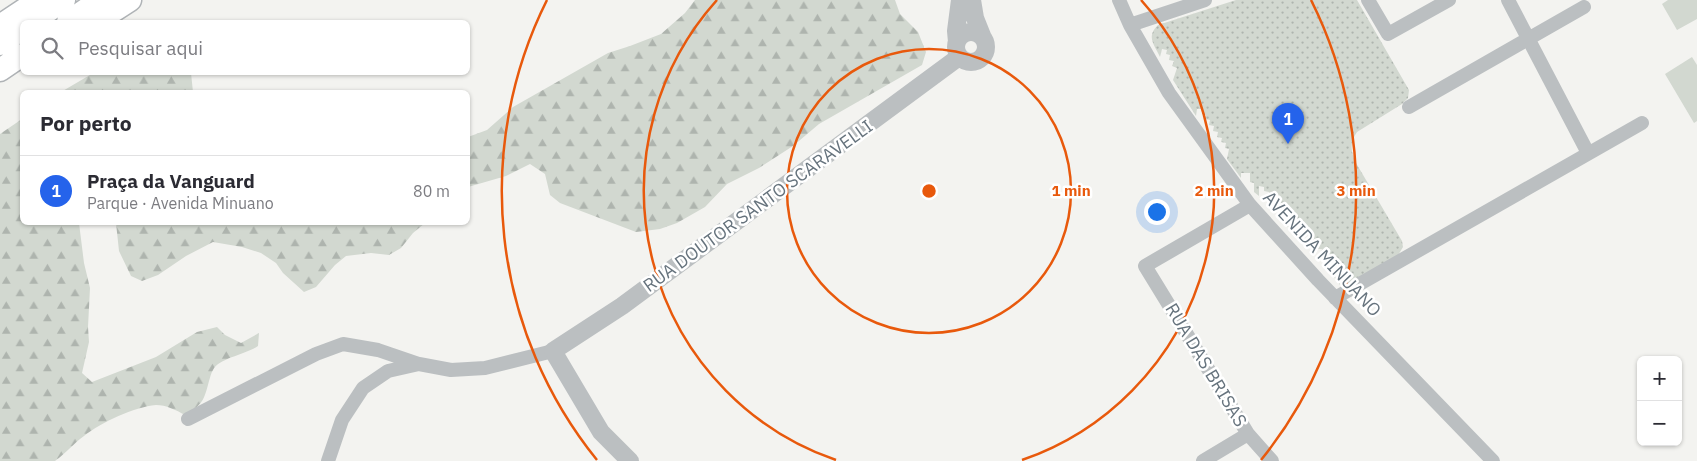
<!DOCTYPE html>
<html lang="pt">
<head>
<meta charset="utf-8">
<style>
  :root { --surface:#fff; --page:#f2f2f3; --text:#2b2b33; --muted:#7c7c81; --line:#e1e1e2; --accent:#2563eb }
  body { margin:0; font-family:"IBM Plex Sans",sans-serif; background:var(--page); color:var(--text) }
  .controls { position:absolute; right:15px; bottom:15px; display:grid; overflow:hidden; border-radius:8px; box-shadow:0 1px 4px #0004 }
  .controls button { width:45px; height:45px; display:grid; place-items:center; padding:0; border:0; border-bottom:1px solid var(--line); background:var(--surface); color:var(--text); font:25px sans-serif }
  .you { position:absolute; left:1156px; top:211px; width:18px; height:18px; margin:-12px; border:4px solid #fff; border-radius:50%; background:#1a73e8; box-shadow:0 0 0 8px #1a73e833 }
  .badge { display:grid; place-items:center; width:32px; height:32px; border-radius:50%; background:var(--accent); color:#fff; font-size:16px; font-weight:700 }
  .pin { position:absolute; translate:-50% -41px; filter:drop-shadow(0 1px 2px #0008) }
  .pin::after { content:''; position:absolute; top:26px; width:18px; height:15px; background:inherit; clip-path:polygon(0 0,100% 0,50% 100%) }
  .list { margin:0; padding:0; list-style:none }
  h2 { display:flex; justify-content:space-between; align-items:center; height:65px; margin:0; padding:0 20px; font-size:21px }
  h2 small { font-size:16px; font-weight:400; color:var(--muted) }
  .list li { display:grid; grid-template-columns:32px 1fr auto; gap:15px; align-items:center; box-sizing:border-box; height:70px; padding:0 20px; border-top:1px solid var(--line) }
  .list b { display:block; font-size:19px; white-space:nowrap }
  .list p { margin:0; font-size:16px; white-space:nowrap; color:var(--muted) }
  .list em { font-size:16px; font-style:normal; color:var(--muted) }
  .icon { flex:none; width:28px; height:28px; fill:none; stroke:currentColor; stroke-width:2; stroke-linecap:round; stroke-linejoin:round }
  .map { position:relative; flex:none; width:1697px; height:461px; overflow:hidden }
  .search { position:absolute; background:var(--surface); box-shadow:0 1px 4px #0004; left:20px; top:20px; width:450px; height:55px; display:flex; align-items:center; gap:12px; box-sizing:border-box; padding:0 18px; border-radius:8px; color:var(--muted); font-size:19px }
  .panel { position:absolute; background:var(--surface); box-shadow:0 1px 4px #0004; left:20px; top:90px; width:450px; height:135px; border-radius:8px }
  .map>svg:first-child { display:block }
  .grass { fill:#d2d8d0 }
  .forest { fill:url(#forest-firs) }
  .park { fill:url(#park-dots) }
  .lines { fill:none; stroke-linecap:round; stroke-linejoin:round }
  .primary-casing { stroke:#afb3b6; stroke-width:25 }
  .minor { stroke:#bbbfc1; stroke-width:14 }
  .tertiary { stroke:#bbbfc1; stroke-width:18 }
  .primary { stroke:#fff; stroke-width:22 }
  .ring { fill:none; stroke:#e8590c; stroke-width:2.5 }
  .labels { text-anchor:middle; stroke-width:5; stroke-linejoin:round; paint-order:stroke }
  .street-label { font-size:18px; fill:#66737d; stroke:#fff }
  .centre { fill:#e8590c; stroke:#fff; stroke-width:2.5 }
  .ring-label { font-size:15px; text-anchor:middle; font-weight:bold; fill:#e8590c; stroke:#fff; stroke-width:5; stroke-linejoin:round; paint-order:stroke }
</style>
</head>
<body>
<div class="map">
<svg width="1697" height="461" viewBox="0 0 1697 461">
  <defs>
    <pattern id="forest-firs" width="22" height="20" patternUnits="userSpaceOnUse" patternTransform="scale(1.25)"><rect width="22" height="20" fill="#d2d8d0"/><path d="M5 1l3.5 6h-7zM16 11l3.5 6h-7z" fill="#aeb4ae"/></pattern>
    <pattern id="park-dots" width="8" height="8" patternUnits="userSpaceOnUse" patternTransform="scale(1.25)"><rect width="8" height="8" fill="#d2d8d0"/><path d="M2 2h.1M6 6h.1" fill="none" stroke="#aeb4ae" stroke-width="1.8" stroke-linecap="round"/></pattern>
  </defs>
  <rect width="100%" height="100%" fill="#f3f3f0"/>
  <path class="grass" d="M1668,0H1697V19L1677,30L1662,4Z
    M1692,57L1697,65V121L1694,123L1665,74Z"/>
  <path class="forest" d="M695,0H895L900,14L918,32L926,52L922,65L819,124L793,146L759,168L727,184L705,207L677,223L660,229L636,232L560,203L550,195L545,174L530,164L506,176L468,187V137L487,130L513,107L608,53L630,46L661,34L685,13Z
    M95,72L191,73L193,92H61Z
    M22,119V222L79,223L84,263L90,288L88,327L89,342L82,373L92,382L156,357L197,332L217,327L225,335L241,343L259,333L258,346C245,355 219,358 213,370C211,373 210,378 209,381C204,401 202,405 185,415C176,410 166,405 156,405C134,407 102,422 84,436C74,443 66,453 55,461H0V134Z
    M116,223V222L425,223L413,233L401,248L389,255L371,253L346,256L335,265L316,287L304,292L283,273L276,263L261,253L242,247L213,242L186,256L158,275L142,281L131,276L119,251Z"/>
  <path class="park" d="M1236,0H1357L1409,90L1408,98L1402,104L1357,132C1349,143 1351,152 1356,163L1402,241L1403,247L1397,257L1344,286L1340,285L1330,272V260L1326,259V255L1321,254L1322,249H1317L1318,245L1313,244L1314,240H1308L1309,235L1304,234V230H1300V225H1295V221H1291L1290,229L1280,219L1281,207L1277,206V201H1273V196L1269,195V192L1264,191V187L1259,186V196L1254,192V183L1250,182V173H1241V178L1227,159L1229,149L1225,148L1226,143L1221,142L1222,138L1217,137L1218,132L1213,131L1214,126L1209,125L1210,120L1205,119L1206,115L1202,114V109H1197L1196,116L1173,80L1177,68L1172,66L1174,61L1169,60L1170,55L1166,54L1167,50L1162,49L1160,57C1154,44 1146,37 1158,25Z"/>
  <g class="lines">
    <defs>
      <path id="primary" d="M32,22L64,0
        M68,22L100,0
        M96,22L130,0
        M0,26L39,0
        M0,44L22,29
        M0,70L22,55"/>
    </defs>
    <use href="#primary" class="primary-casing"/>
    <path class="minor" d="M1119,0L1130,25L1169,93L1250,205L1318,280L1493,461
      M1368,0L1388,34L1449,0
      M1508,0L1588,153
      M1130,25L1205,0
      M1409,107L1584,7
      M1250,205L1145,266L1248,434L1272,461
      M1335,298L1642,123
      M188,419L316,354L343,344L378,350L419,364L451,370L485,368L553,351
      M328,461L342,420L363,388L388,371L419,364
      M1203,461L1248,434"/>
    <path class="tertiary" d="M972,0L975,18L983,38
      M956 47a15 15 0 1 1 30 0a15 15 0 1 1-30 0Z
      M957,42L956,31L960,0
      M630,461L601,432L553,351L622,306L959,57"/>
    <use href="#primary" class="primary"/>
  </g>
  <g class="ring">
    <circle cx="929" cy="191" r="142"/>
    <path d="M836 460A285 285 0 0 1 717 0M1141 0A285 285 0 0 1 1022 460"/>
    <path d="M597 460A427 427 0 0 1 547 0M1311 0A427 427 0 0 1 1261 460"/>
  </g>
  <g class="labels">
    <g class="street-label">
      <text transform="translate(758 206) rotate(-36)" y="6">RUA DOUTOR SANTO SCARAVELLI</text>
      <text transform="translate(1322 254) rotate(47)" y="6">AVENIDA MINUANO</text>
      <text transform="translate(1206 365) rotate(59)" y="6">RUA DAS BRISAS</text>
    </g>
  </g>
  <circle cx="929" cy="191" r="8" class="centre"/>
  <g class="ring-label">
    <text x="1071" y="196">1 min</text>
    <text x="1214" y="196">2 min</text>
    <text x="1356" y="196">3 min</text>
  </g>
</svg>
<div class="controls">
<button>+</button>
<button>−</button>
</div>
<div class="you"></div>
<div class="pin badge" style="left:1288px;top:144px">1</div>
<div class="search"><svg class="icon" aria-label="search" viewBox="0 0 24 24"><circle cx="10" cy="10" r="6"/><path d="M15 15l6 6"/></svg>Pesquisar aqui</div>
<section class="panel">
<h2>Por perto<small></small></h2>
<ul class="list">
<li><span class="badge">1</span><div><b>Praça da Vanguard</b><p>Parque · Avenida Minuano</p></div><em>80 m</em></li>
</ul>
</section>
</div>
</body>
</html>
